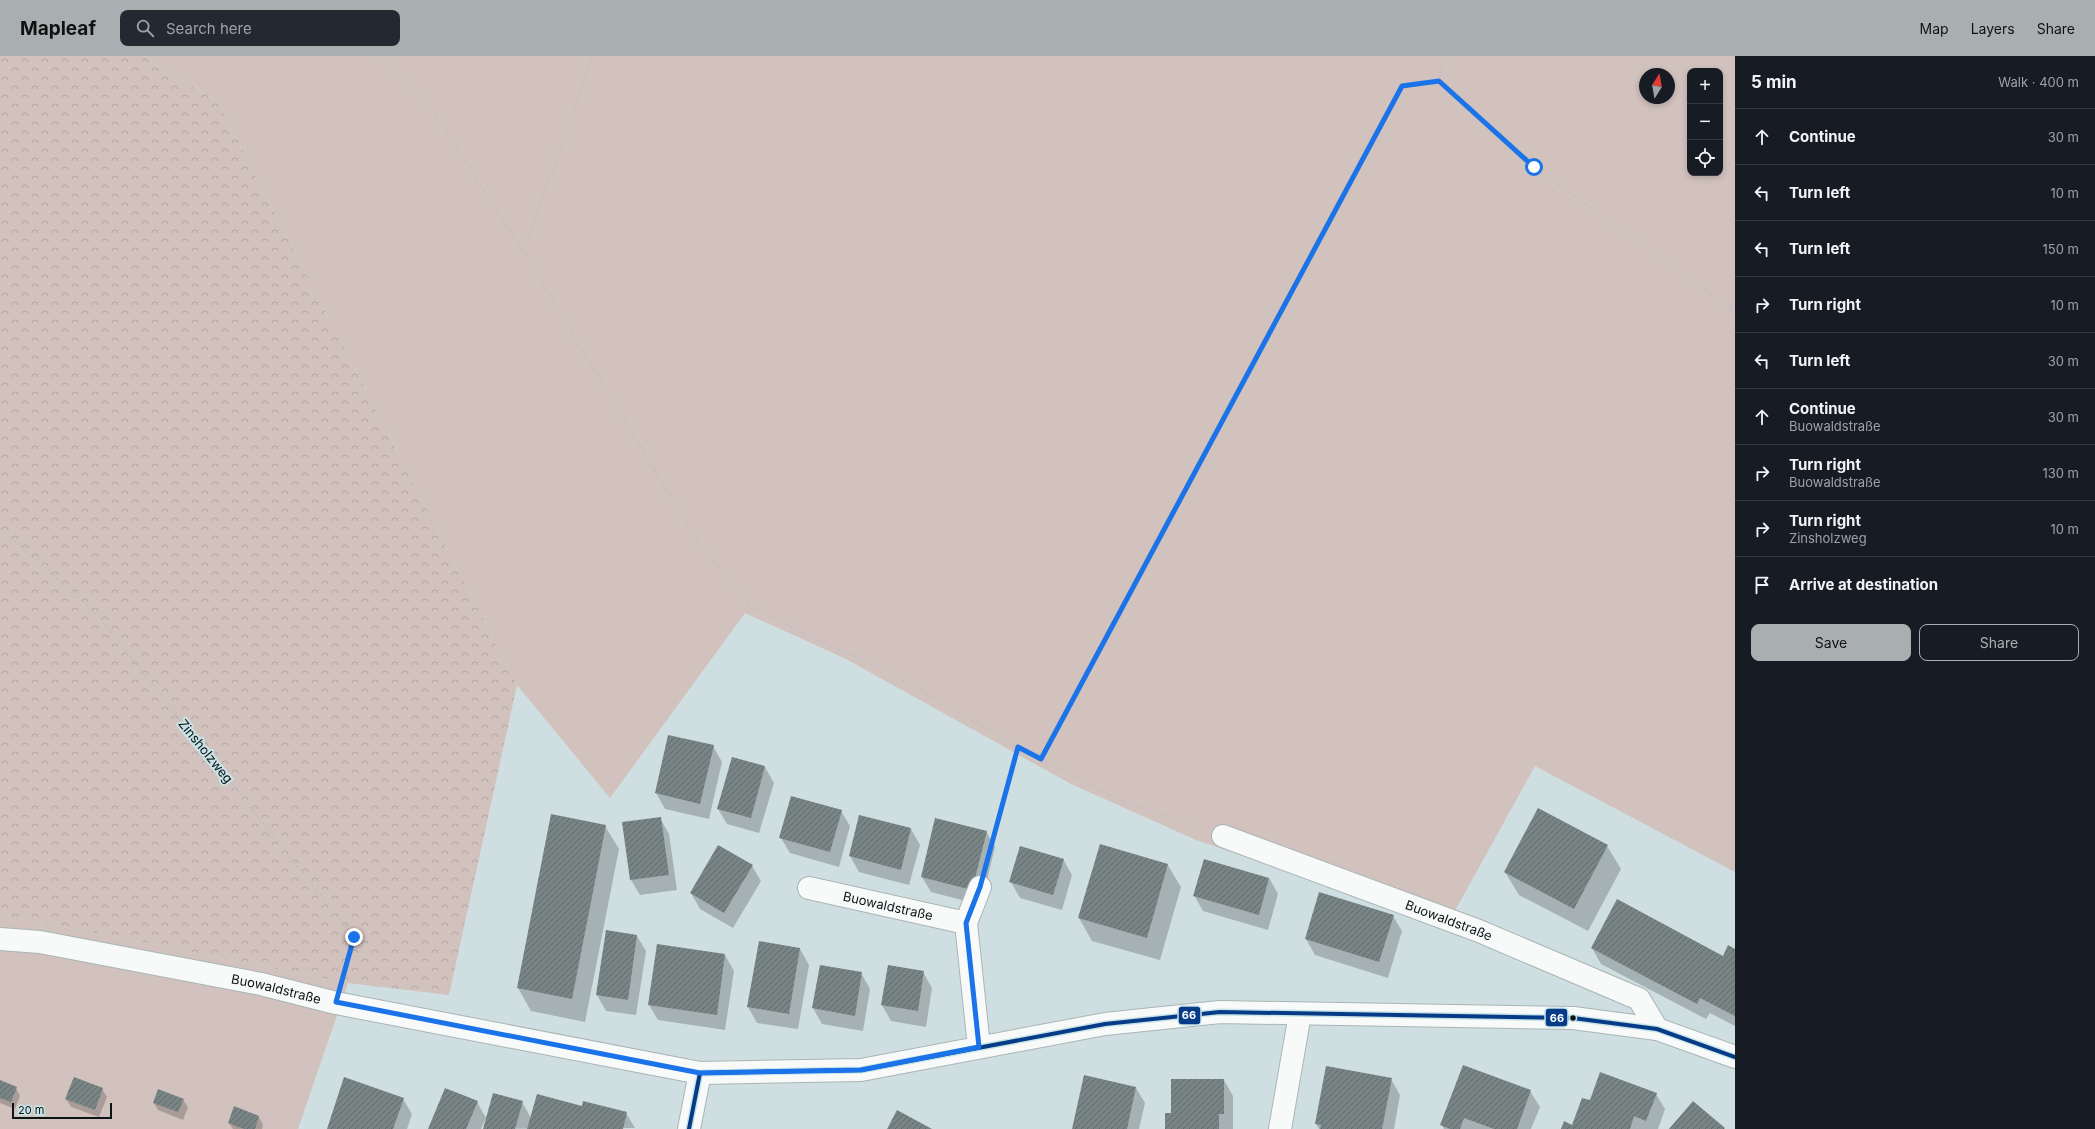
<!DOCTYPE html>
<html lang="en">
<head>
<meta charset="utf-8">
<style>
  :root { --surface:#171b24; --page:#242831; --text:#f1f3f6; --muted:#9ea1a6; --line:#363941; --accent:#a9afb1 }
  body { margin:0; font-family:Inter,sans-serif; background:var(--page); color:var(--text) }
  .controls { position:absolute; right:12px; top:12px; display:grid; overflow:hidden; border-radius:8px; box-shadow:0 2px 6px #0003 }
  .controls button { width:36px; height:36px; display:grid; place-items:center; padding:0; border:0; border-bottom:1px solid var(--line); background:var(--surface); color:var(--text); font:20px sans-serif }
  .compass { position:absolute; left:1639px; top:12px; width:36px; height:36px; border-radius:50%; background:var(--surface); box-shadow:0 2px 6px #0003; rotate:11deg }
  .scale { position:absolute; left:12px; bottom:10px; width:100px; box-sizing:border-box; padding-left:4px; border:2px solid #0b1516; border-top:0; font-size:11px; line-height:14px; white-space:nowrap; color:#0b1516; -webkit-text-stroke:3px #c9e4e6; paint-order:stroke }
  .stop { position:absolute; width:12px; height:12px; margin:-9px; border:3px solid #1a73e8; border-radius:50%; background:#fff }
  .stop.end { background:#1a73e8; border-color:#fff; box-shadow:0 1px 4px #0008 }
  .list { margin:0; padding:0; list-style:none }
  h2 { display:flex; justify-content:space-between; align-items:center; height:52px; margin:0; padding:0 16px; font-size:17px }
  h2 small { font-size:13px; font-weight:400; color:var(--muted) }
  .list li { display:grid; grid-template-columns:26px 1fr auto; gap:12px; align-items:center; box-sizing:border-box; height:56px; padding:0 16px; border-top:1px solid var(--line) }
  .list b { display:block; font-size:15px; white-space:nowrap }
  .list p { margin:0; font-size:13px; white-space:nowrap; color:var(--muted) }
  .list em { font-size:13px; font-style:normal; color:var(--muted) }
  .actions { display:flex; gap:8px; padding:12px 16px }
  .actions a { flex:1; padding:9px 0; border:1px solid var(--accent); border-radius:8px; text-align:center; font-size:14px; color:var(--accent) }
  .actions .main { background:var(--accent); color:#111 }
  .icon { flex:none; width:22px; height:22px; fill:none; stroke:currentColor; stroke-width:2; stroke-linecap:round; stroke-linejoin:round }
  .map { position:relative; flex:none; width:1735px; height:1073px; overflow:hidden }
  header { display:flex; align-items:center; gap:24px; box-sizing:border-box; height:56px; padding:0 20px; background:var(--accent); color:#111 }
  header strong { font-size:19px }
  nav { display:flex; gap:22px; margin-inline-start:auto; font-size:14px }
  .search { width:280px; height:36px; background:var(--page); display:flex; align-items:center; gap:10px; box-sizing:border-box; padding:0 14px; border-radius:8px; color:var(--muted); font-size:15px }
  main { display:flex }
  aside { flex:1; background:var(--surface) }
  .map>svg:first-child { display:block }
  .green { fill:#d2c2be; fill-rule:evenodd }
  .forest { fill:url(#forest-crowns) }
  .shadow { fill:#0003 }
  .building { fill:url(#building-hatch) }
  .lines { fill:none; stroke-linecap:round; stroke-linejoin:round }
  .minor-casing { stroke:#a9b5b6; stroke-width:24 }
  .path { stroke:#b9bebf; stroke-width:2.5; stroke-dasharray:1 3; stroke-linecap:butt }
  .minor { stroke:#f8fafa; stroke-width:22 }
  .bus-1-casing { stroke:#c9e4e6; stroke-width:7 }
  .bus-1 { stroke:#063b88; stroke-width:4 }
  .route { stroke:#1a73e8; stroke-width:5 }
  .bus-dot { fill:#0b1516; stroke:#c9e4e6; stroke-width:1.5 }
  .labels { text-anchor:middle; stroke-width:4; stroke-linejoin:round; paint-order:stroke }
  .street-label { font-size:13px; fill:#0b1516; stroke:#c9e4e6 }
  .line-badge { stroke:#c9e4e6; stroke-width:1.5 }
  .badge-label { font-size:11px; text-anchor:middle; font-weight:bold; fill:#fff }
</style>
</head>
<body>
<header>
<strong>Mapleaf</strong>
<div class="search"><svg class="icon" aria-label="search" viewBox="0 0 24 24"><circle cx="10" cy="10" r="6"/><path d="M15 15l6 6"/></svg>Search here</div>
<nav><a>Map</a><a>Layers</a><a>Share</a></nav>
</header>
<main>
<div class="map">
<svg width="1735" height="1073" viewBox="0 0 1735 1073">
  <defs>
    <pattern id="forest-crowns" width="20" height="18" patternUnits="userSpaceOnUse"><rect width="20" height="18" fill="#d2c2be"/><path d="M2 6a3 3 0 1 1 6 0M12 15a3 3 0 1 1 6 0" fill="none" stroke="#b3a6a3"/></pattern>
    <pattern id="building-hatch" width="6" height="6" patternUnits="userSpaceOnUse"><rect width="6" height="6" fill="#798485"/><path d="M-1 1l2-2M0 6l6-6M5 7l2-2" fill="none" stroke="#616b6c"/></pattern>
  </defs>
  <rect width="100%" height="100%" fill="#cfdee0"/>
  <path class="green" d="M143,0H1735V816L1535,710L1446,871L1346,834L1196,784L1071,728L846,603L745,557L610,742L517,629L218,46ZM1690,15H1720V117H1690ZM1645,18H1669V42H1645Z
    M0,860H8L348,927L298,1073H0Z"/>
  <path class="forest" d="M0,0H143L218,46L517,629L449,939L348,927L8,860H0Z"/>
  <path class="shadow" d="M713,690L722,706L709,763L665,753L656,737Z
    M765,711L774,727L759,777L727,768L718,753Z
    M841,755L850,770L839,811L790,797L781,782Z
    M551,760L605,770L619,793L585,966L531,955L518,932Z
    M860,760L911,773L920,789L909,829L859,816L850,800Z
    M660,762L669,778L677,834L640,839L631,824Z
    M986,775L995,791L981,849L931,836L922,821Z
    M1607,790L1621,813L1588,875L1519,839L1505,816Z
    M1063,803L1072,819L1062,854L1020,842L1011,826Z
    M1167,808L1181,831L1160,904L1092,885L1079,862Z
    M752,810L761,825L733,872L700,853L691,837Z
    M1269,822L1278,838L1268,874L1203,855L1194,839Z
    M1320,838L1393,860L1402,875L1388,922L1315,899L1306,883Z
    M637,880L646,895L636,959L606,955L597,939Z
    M1592,892L1723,901L1735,894V970L1710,957L1706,963L1601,908Z
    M800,893L809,909L798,973L757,967L748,951Z
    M725,899L734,915L725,974L658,964L649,949Z
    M821,910L861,917L870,933L863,975L822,968L813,952Z
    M888,911L923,916L932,932L926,971L891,965L882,949Z
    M1391,1023L1400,1039L1394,1073H1319L1316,1068Z
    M1224,1024L1233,1040V1073H1166L1172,1058Z
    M0,1026L16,1032L20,1040L15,1053L0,1047Z
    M1136,1032L1145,1047L1139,1073H1073Z
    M102,1033L107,1041L99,1061L71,1051L66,1043Z
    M1530,1035L1540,1051L1531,1073H1444L1442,1069Z
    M1656,1038L1665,1053L1658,1073H1562L1573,1070L1591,1045Z
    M403,1043L412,1058L407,1073H328Z
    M183,1044L188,1051L183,1064L158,1054L154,1047Z
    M477,1046L486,1062L481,1073H429Z
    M522,1046L531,1062L582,1051L626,1057L635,1072L484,1073Z
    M235,1052L259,1061L263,1069L262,1073H233L229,1067Z"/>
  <path class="building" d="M668,679L714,689L700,748L655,737Z
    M732,701L765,710L751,762L717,753Z
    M791,740L842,754L830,796L779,782Z
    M1538,752L1608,789L1574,853L1504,816Z
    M551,758L606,769L572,943L517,932Z
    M859,759L911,772L901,814L849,800Z
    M661,761L669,819L630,824L622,766Z
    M935,762L987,775L972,834L921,821Z
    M1100,788L1168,808L1147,882L1078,862Z
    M718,789L753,809L724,857L690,837Z
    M1020,790L1064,803L1053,839L1009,826Z
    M1204,803L1269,822L1259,859L1193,840Z
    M1319,836L1394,859L1379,906L1305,883Z
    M1617,843L1723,900L1728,889L1735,893V960L1700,942L1697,948L1591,892Z
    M606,874L637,879L628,944L596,939Z
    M759,885L800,892L789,958L747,951Z
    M657,888L725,898L717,959L648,949Z
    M820,909L862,916L855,960L812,952Z
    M888,909L924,915L918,955L881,949Z
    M1463,1009L1531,1034L1517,1073H1494L1464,1062L1460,1073H1450L1440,1069Z
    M1326,1010L1392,1022L1382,1073H1320L1321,1069L1315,1068Z
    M1600,1016L1657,1037L1646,1065L1634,1060L1630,1073H1561L1564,1065L1572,1069L1582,1042L1590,1044Z
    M1084,1019L1136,1031L1127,1073H1072Z
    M74,1021L103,1032L95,1054L65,1043Z
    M344,1021L404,1042L393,1073H327Z
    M1171,1023H1224V1058H1219V1073H1165V1057H1171Z
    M0,1024L17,1031L11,1046L0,1042Z
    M445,1032L478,1045L466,1073H428Z
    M158,1033L184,1043L178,1056L153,1047Z
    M493,1037L523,1045L515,1073H483Z
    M537,1038L582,1050L583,1045L627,1056L623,1073H527Z
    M1693,1045L1725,1072L1724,1073H1669Z
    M234,1050L259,1060L255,1073H244L228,1067Z
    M897,1054L932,1073H887Z"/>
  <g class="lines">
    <defs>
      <g id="minor">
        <path id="s1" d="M1223,780L1479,875L1639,943L1657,973"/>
        <path id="s2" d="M809,832L966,867L979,991"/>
        <path d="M966,867L980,831"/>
        <path id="s3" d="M0,883L40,886L261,928L336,947L700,1017L861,1014L1105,968L1220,956L1573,962L1657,973L1735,1001"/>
        <path d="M689,1073L700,1017"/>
        <path d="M1280,1073L1300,958"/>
      </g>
    </defs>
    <use href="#minor" class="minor-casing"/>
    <path class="path" d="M379,0L422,40L524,196L694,480L750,550L821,586L886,614L1018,691L1119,744L1196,771
      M1443,0L1439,25L1534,111L1735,256
      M524,196L592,0
      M0,472L94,555L354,881L344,919
      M1041,703L1402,30L1439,25
      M987,805L1018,691"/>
    <use href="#minor" class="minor"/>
    <defs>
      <path id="bus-1" d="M689,1073L700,1017L861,1014L1105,968L1220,956L1573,962L1657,973L1735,1001"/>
    </defs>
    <use href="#bus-1" class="bus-1-casing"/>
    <use href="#bus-1" class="bus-1"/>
  </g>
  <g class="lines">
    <path class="route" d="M354,881L336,946L700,1017L861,1014L979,991L966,867L980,831L1018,691L1041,703L1402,30L1439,25L1534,111"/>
  </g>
  <circle class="bus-dot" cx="1573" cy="962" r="3.5"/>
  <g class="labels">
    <g class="street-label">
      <text transform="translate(206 695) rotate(51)" y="5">Zinsholzweg</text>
      <text dy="5" stroke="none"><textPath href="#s2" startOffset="81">Buowaldstraße</textPath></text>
      <text dy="5" stroke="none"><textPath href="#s1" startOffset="241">Buowaldstraße</textPath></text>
      <text dy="5" stroke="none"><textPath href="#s3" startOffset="281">Buowaldstraße</textPath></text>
    </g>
  </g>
  <g class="line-badge">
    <rect x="1178" y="950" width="23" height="19" rx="4" fill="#063b88"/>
    <rect x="1545" y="952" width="23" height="19" rx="4" fill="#063b88"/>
  </g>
  <g class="badge-label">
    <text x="1189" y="963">66</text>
    <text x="1557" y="966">66</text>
  </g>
</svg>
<div class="controls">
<button>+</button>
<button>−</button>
<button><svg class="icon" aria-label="locate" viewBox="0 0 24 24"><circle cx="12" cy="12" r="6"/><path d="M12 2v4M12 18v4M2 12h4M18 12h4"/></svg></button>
</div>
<svg class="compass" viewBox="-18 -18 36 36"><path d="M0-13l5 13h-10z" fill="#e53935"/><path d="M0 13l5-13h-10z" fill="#9ea1a6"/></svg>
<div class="scale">20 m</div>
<div class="stop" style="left:1534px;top:111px"></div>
<div class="stop end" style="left:354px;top:881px"></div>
</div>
<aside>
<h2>5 min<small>Walk · 400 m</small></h2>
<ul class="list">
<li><svg class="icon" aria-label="ahead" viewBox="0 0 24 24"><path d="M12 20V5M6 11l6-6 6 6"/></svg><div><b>Continue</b></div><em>30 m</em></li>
<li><svg class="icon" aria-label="left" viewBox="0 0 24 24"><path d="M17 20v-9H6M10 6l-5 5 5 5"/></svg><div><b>Turn left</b></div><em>10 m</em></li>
<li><svg class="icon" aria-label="left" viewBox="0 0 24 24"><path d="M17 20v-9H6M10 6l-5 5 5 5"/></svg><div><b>Turn left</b></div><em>150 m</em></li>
<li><svg class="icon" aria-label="right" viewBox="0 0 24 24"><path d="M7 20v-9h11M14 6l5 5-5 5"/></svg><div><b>Turn right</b></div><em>10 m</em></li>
<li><svg class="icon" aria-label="left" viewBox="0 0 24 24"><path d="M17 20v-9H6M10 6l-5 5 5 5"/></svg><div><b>Turn left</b></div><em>30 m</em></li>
<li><svg class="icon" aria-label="ahead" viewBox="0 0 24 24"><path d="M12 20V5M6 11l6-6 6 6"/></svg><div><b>Continue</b><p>Buowaldstraße</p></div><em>30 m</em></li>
<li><svg class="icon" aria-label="right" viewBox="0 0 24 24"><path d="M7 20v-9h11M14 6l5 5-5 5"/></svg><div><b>Turn right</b><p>Buowaldstraße</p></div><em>130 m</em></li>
<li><svg class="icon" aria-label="right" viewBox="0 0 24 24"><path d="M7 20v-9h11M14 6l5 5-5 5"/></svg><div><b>Turn right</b><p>Zinsholzweg</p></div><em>10 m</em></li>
<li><svg class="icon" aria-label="arrive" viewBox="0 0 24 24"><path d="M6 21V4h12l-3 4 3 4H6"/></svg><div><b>Arrive at destination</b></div></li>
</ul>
<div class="actions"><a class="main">Save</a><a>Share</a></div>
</aside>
</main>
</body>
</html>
